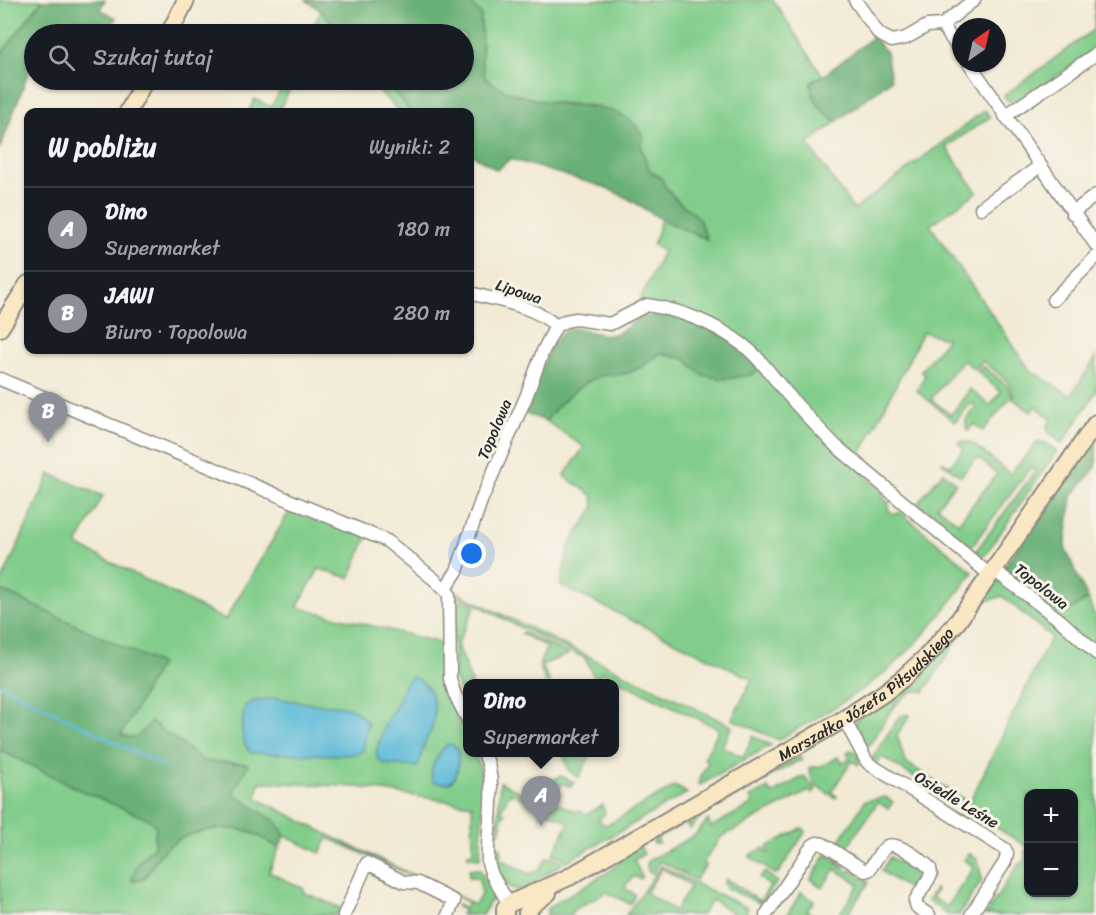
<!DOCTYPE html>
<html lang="pl">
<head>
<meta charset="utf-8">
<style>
  :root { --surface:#171b24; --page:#242831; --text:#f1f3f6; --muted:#9ea1a6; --line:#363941; --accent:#8c9099 }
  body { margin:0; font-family:Sriracha,sans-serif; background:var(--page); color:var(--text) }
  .controls { position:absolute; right:18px; bottom:18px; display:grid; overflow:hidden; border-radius:12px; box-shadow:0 2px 4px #0004 }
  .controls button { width:54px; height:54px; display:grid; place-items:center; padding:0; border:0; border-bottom:2px solid var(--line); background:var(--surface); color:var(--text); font:30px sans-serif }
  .compass { position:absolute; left:952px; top:18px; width:54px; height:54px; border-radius:50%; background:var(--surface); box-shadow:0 2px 4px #0004; rotate:34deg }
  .you { position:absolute; left:472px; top:554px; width:21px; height:21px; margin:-15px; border:4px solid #fff; border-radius:50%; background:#1a73e8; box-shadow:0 0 0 9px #1a73e833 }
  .badge { display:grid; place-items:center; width:39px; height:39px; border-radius:50%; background:var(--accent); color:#fff; font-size:20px; font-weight:700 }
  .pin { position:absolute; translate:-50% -50px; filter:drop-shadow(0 2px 3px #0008) }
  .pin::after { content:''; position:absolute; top:32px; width:21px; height:18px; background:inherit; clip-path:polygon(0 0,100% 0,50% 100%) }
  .popup { position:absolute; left:463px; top:679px; width:156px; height:78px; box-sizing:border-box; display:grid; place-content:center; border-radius:12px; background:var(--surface); filter:drop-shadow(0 2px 4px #0005); font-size:20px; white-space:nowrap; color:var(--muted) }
  .popup b { font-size:22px; color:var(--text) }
  .popup::after { content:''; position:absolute; left:50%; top:100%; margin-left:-12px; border:12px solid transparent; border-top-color:var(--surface) }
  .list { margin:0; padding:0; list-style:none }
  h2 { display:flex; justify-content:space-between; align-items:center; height:78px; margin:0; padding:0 24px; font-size:26px }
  h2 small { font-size:20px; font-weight:400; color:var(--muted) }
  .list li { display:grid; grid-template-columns:39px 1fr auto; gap:18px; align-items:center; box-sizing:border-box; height:84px; padding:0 24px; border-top:2px solid var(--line) }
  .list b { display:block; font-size:22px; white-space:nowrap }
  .list p { margin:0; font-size:20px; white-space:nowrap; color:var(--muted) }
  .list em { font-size:20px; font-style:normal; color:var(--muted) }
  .icon { flex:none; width:33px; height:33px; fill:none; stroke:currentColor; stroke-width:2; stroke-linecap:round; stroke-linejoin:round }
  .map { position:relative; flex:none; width:1096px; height:915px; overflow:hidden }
  .search { position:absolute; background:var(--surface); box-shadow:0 2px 4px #0004; left:24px; top:24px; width:450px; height:66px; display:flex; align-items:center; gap:15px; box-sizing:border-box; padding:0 21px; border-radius:33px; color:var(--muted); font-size:22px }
  .panel { position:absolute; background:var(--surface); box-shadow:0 2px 4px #0004; left:24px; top:108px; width:450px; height:246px; border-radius:12px }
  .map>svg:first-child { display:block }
  .green { fill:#82cd8b; stroke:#567c5b; stroke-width:1.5; fill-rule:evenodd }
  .forest { fill:#69b077; stroke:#4a6e51; stroke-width:1.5 }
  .water { fill:#5ab9d8; stroke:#427282; stroke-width:1.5 }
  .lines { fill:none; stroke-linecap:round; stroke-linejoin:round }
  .stream { stroke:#5ab9d8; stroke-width:3 }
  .street-casing { stroke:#8e8a80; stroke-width:15 }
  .secondary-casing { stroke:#8e8a80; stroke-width:20 }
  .street { stroke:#fff; stroke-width:12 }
  .secondary { stroke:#fae7c3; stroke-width:16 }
  .labels { text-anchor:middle; stroke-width:6; stroke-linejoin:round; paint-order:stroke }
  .street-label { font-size:16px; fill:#2b2b2b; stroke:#f7f3e8 }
</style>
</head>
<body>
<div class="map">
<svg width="1096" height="915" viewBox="0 0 1096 915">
  <rect width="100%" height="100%" fill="#f7f3e8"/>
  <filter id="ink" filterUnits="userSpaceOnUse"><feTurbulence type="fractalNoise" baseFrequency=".0167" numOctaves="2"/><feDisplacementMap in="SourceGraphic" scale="12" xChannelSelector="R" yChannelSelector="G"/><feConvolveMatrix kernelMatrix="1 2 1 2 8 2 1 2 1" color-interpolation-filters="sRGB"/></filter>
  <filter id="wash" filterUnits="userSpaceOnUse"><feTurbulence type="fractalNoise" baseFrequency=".008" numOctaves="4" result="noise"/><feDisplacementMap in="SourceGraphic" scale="24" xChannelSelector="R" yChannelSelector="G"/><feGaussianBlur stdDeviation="1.35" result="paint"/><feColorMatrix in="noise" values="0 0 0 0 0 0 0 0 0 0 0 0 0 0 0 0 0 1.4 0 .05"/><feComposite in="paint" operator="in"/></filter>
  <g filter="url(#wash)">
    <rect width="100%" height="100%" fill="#f2ead5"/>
    <path class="green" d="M0,0H42L0,56Z
      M468,0H773L823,76L811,82C810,98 823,114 837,121L808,144L854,210L985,110L990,117L946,147L977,192L930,225L1030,370L1071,396L1096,357V392L1062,444L1048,431L1047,426L1052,420L1036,406L1031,412L1013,399L1014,396L1007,381L983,361L975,370L963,360L931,399L951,415L970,389L990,406L1001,392L978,372L983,366L1006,385L1012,396L983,431L974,424L968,431C962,421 969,415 976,407L971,403L955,422L917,391L925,375L921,371L947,339L923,332L859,458L828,434L748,343L638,304L663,251L653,245L661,219L706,239L698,217L678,201L666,188L661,178L650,172L640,147L598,106C561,104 514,102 485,78L482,60L481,15Z
      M1095,0H1096V50L1016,103L1014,101H1008L1004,96L1094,29Z
      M321,11L343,34H332L329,31L326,34H309Z
      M286,80H295L278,112H248L255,99L271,107Z
      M368,80H383L412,112H400Z
      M660,353L685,359L702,375L762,368L884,494L882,497L889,503L888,509L894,515L900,512L973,572C946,609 919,644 884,673C852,699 814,719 778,740L732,719L752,679L560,585L570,544L594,508L593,496L564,476L584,447L546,421C558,403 580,383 600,376C607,374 616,375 623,374C638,371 649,362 660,353Z
      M962,441L972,443L1010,474L1038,442L1046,443L1057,451L985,555H980L976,551L1036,470L1031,467L971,547L918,503L943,472L956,483L937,506L958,523L997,474L977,457L961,476L942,463L943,462L950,466L964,449L958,443Z
      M50,474L103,496L77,545L225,620L292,507L367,537L350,578L319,569L297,607L441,643L440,672L444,688L467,737L468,752L475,753L476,755L484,784L480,859L468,856V853L473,852L472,805L358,787L260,782L256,798L329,835L475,905L482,893L478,877H469V869H480L494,896L482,915H461L464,910L457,907L458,904L465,908L468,901L328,838L320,853L285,836L277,822L233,794L248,764L204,761L151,722C140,735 138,742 121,735L160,664L0,590V585Z
      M1000,581L1059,613H1066L1088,599L1096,619V915H985L1020,863H1022L1027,855L1024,853L1028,847L882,757L878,763L872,758L899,717L907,714L910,716L897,735L905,762L969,803L1051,637L1002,596L991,600L983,599L924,692C902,682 881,730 869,745H863L854,727L856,721L994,582ZM1028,794H1074V892H1028Z
      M456,592L732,726L722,747L743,757L753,736L771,745L700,785L698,782L708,762L704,759L719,729L601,672L597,678L593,675L585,658L513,624L458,594Z
      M454,595L475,606L457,645L472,683L468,684L467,710L454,677Z
      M522,632L569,654L542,665L550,683H546L539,665L547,647L521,634Z
      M0,750L78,789L152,820L156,827L154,847C142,857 134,866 132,881L144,879C150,871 155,860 162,852C180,833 216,825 241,830C255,832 267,841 279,848L269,872L304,889L303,892L341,908L338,915H0Z
      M851,750L856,752L860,762L859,765L852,761L831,792L837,796L836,798C822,789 811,786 809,768L822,766L838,757L843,763L850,759L847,752Z
      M562,753H592L579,777C568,775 566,762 562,753Z
      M799,755L801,756L802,761H798L704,813L690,829L685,823L657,838L659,843H653V839Z
      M561,776L574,782L571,787L562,783L553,801L576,812L578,810L587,814L603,805L605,813L599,819L601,823L607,825L675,786L687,793L566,862L562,856L553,854L569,822L516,796L518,791L542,802C547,793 550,779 561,776Z
      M804,776L816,789L813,793L809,791L721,837L703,863L706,865L695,880L660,861L652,874L648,871L647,863L649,860L695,835L708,820L711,827L753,804L750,797L768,788L772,794Z
      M500,782L516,790L513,795L510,793L501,811L505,813L500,823L503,825L497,836Z
      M885,797L893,802L888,809L878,802L848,846L846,847L839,842L865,801Z
      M802,828L806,831L778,873L775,874L750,857V855L764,848L767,853L769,852L767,847Z
      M640,846L644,854L634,860L642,877L640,879L634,876L624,887L635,895L630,904L606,892L573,910L571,915H547V909L550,906L610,871L630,852Z
      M496,847H500L502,850L500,859L529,874L539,870L547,857L560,859L563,863L522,890C501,892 496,862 496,847Z
      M969,853L978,860L982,880L959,915H947L928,900L935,889L937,890L932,897L947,907L973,869L972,865L964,860Z
      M826,854L847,867L837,862L836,863L849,872L851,870L869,882L847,915H839L859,884L835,869L822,888L811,879Z
      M890,857L919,876L910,890L881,871Z
      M661,866L694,883L748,908L746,915H730L732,912L712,900L705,909L702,915H626ZM662,868L691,886L675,911L646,893Z
      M765,872L777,882L763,903L761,904L726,888L724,882L726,879L760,901L770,886L759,878Z
      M801,892L814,901L807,911L813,915H787Z"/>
    <path class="forest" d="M42,0H105L100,9L116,18L107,34H34V57L0,149V56Z
      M306,0H468L481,15L482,60L485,78C505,94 537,101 563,104C592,107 629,106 644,137L641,147L650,171L661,178L666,188L678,201L698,217L707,239L661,219L629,199L604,187L510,159L497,170L470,153V112H412L383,80H464V34H343L321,11Z
      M873,37L886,52L891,80L837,121C823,114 810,98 811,82L823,76Z
      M665,315L695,321L726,338L762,368L751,375L724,379L702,375L685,359L660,353C649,362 638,371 623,374C616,375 607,374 600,376C580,383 558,404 546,421L524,413L552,343L555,342C570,315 587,336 609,335C622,334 628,325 638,319C645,315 657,316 665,315Z
      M1096,434V467L1072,496L1065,548L1088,599L1066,613H1059L1006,574L1004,567Z
      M0,590L160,664L121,735C138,742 140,734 151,722L204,761L248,764L233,794L277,822L285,836L279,848C267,841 255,832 241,830C216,825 180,833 162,852C155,860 149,871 144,879L132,881C134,866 142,857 154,847L156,827L152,821L78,789L0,750Z"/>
    <path class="water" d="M412,677C434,684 437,707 432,728C430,734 426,738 424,745C421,753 422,760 417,767L384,764L377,758V748L385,724L399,701L404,684Z
      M275,698C288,700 301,702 313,704C338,706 353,701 368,724L363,750L358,754L345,755L251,753C238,739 242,723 245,706L252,702Z
      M447,744L453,745L458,750C459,759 459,778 449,783C444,784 438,783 433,782C427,770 439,753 447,744Z"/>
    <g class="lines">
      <path class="stream" d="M0,685L165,767"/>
    </g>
  </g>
  <g filter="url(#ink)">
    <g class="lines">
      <defs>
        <path id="street" d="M855,0L879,34L892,41L906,38L927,26L942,25L974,0
          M942,25L961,52
          M969,63L1096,245
          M1005,116L1096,54
          M981,208L1040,166
          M1072,213L1096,195
          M470,293C498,301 534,305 556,326
          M1053,300L1096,257
          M0,379L387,541L435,580L449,594L450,679L455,695L468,720
          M994,570L1061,621L1096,653
          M445,589L457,571L481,501L526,397L543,351L556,326L565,321L576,319L610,324L647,305C681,310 716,324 743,345C759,357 771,374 783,389C800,409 818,428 836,446L990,575
          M844,719L867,762L871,765L1005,849L1007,853L1005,862L971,915
          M484,752C499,788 486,826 488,863L492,875L509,904
          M344,915L367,863L404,882L418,883L454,901L448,915
          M766,915L812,846L817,843L823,844L865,871L869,870C874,863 880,851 887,846C897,841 923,861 930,868L931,875L915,901L917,907L929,915"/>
        <g id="secondary">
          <path d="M169,34L186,0"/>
          <path d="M128,112L145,80"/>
          <path d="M0,328L28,284"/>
          <path d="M527,913L532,905L548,893"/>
          <path id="s1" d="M505,915V908L509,904L569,877L595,862L844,719L884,693L902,679L926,657L958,621L1096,423"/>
        </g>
      </defs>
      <use href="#street" class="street-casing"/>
      <use href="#secondary" class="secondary-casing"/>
      <use href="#street" class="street"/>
      <use href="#secondary" class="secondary"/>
    </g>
  </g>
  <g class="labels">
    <g class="street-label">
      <text transform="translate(519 291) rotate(18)" y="6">Lipowa</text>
      <text transform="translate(494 429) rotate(-67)" y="6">Topolowa</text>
      <text transform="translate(1042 586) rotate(38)" y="6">Topolowa</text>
      <text dy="6" stroke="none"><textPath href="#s1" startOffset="428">Marszałka Józefa Piłsudskiego</textPath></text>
      <text transform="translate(957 799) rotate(31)" y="6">Osiedle Leśne</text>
    </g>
  </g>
</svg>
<div class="controls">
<button>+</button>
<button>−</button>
</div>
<svg class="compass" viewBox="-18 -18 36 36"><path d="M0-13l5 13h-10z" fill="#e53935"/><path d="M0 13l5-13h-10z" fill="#9ea1a6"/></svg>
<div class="you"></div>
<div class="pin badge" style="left:541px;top:826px">A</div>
<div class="popup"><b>Dino</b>Supermarket</div>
<div class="pin badge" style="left:48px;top:442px">B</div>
<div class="search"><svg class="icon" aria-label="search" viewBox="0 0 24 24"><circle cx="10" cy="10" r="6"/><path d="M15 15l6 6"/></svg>Szukaj tutaj</div>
<section class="panel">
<h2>W pobliżu<small>Wyniki: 2</small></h2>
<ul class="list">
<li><span class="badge">A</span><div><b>Dino</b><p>Supermarket</p></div><em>180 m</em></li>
<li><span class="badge">B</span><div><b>JAWI</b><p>Biuro · Topolowa</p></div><em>280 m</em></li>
</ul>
</section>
</div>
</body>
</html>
